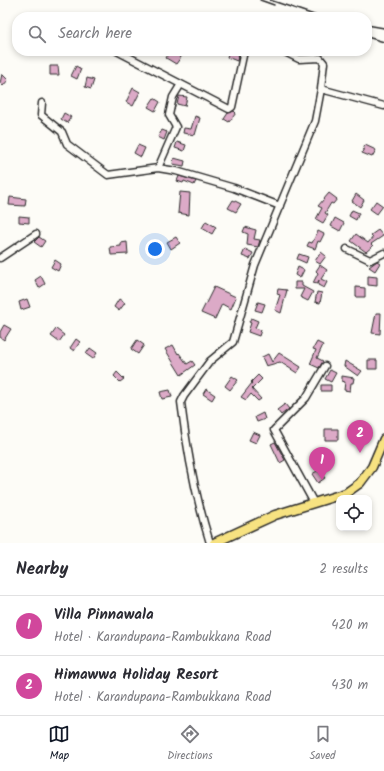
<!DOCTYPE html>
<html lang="en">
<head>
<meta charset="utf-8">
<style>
  :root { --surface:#fff; --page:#f7f7f7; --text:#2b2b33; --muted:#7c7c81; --line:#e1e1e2; --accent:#111827 }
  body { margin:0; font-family:Kalam,sans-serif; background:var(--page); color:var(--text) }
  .controls { position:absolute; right:12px; bottom:12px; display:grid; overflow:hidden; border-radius:8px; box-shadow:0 2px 6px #0003 }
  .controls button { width:36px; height:36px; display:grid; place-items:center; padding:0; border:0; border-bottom:1px solid var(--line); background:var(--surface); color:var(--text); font:20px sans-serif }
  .you { position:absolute; left:155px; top:249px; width:14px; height:14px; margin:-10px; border:3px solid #fff; border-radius:50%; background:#1a73e8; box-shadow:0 0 0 6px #1a73e833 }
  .badge { display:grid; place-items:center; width:26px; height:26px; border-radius:50%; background:var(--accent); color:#fff; font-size:13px; font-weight:700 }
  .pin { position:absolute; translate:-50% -33px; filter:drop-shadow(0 1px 2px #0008) }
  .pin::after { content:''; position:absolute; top:21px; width:14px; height:12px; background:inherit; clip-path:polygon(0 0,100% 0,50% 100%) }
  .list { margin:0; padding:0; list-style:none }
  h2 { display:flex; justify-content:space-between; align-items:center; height:52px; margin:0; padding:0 16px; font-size:17px }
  h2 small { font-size:13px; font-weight:400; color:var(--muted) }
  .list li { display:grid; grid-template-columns:26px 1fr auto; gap:12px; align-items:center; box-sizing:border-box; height:60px; padding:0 16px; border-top:1px solid var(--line) }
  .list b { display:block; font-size:15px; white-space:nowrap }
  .list p { margin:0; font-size:13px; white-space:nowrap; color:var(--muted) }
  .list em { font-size:13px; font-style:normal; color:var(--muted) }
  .icon { flex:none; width:22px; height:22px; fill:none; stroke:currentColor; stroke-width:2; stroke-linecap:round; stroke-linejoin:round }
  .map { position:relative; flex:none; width:384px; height:543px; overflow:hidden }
  .search { position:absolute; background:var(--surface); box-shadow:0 2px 6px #0003; left:12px; right:12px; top:12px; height:44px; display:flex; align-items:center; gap:10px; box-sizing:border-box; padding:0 14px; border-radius:16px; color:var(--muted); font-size:15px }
  .sheet { height:172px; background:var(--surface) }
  nav { display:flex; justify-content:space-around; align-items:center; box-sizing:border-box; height:56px; border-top:1px solid var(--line); background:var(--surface); font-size:11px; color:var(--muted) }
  nav a { display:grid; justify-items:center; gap:2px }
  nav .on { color:var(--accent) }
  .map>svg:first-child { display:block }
  .building { fill:#dcaac7; stroke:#2b2b2b }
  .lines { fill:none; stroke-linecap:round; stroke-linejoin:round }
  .minor-casing { stroke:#2b2b2b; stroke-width:9 }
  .major-casing { stroke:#2b2b2b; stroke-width:11 }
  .minor { stroke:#fdfcf7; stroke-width:6 }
  .major { stroke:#f7e281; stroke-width:8 }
  .rail { stroke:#2b2b2b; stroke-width:1.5 }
</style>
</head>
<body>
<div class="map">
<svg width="384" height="543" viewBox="0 0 384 543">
  <rect width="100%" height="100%" fill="#fdfcf7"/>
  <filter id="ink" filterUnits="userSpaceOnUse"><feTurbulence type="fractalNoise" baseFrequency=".025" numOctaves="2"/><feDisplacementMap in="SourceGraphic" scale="8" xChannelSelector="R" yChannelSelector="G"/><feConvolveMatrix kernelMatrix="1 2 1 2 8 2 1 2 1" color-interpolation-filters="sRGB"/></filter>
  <g filter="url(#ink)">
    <path class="building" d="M170,51L181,57L176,64L166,58Z
      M229,51L239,53L237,61L227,57Z
      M50,66H58L59,75H50Z
      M76,66L81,69L77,79L71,76Z
      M2,74L8,80L3,86L0,83Z
      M87,78L94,80L91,89L85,87Z
      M133,88L140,92L133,106L126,102Z
      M179,96L187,97L185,106L177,104Z
      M154,98L160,102L155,111L148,107Z
      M234,111L236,113L229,122L224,119L228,113Z
      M64,113L71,117L67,123L61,119Z
      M195,116L200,118L195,135L183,133L184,128L191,129Z
      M162,130L167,132L164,140L158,137Z
      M177,142L186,145L184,151L175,148Z
      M138,145L145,148L141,157L134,153Z
      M365,145L376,150L372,157L362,153Z
      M174,158L185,161L184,166L173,164Z
      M179,176L196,181L194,185L184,181L183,183L177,181Z
      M180,192L190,193L189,215L178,213Z
      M329,193L337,199L333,204L331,203L325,213L328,215L323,223L316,219L322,208L318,206Z
      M356,194L364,200L360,207L352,201Z
      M10,197L26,199L25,206L9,205Z
      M233,200L241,204L236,212L228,208Z
      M376,201L383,206L377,214L370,209Z
      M352,210L359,213L356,220L349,216Z
      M19,216L29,217V223L19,222Z
      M335,218L344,223L340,231L331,226Z
      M206,221L216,227L212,234L202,228Z
      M245,227L256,230L254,239L260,240L258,247L247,245L248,234L243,232Z
      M378,230L383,236L371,244L373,246L366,252L351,241L356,234L368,243L373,237L371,235Z
      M318,231L324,234L320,242L318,241L315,249L307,246L309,242L312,243Z
      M39,237L45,241L41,247L34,242Z
      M176,237L180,243L171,249L167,242Z
      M127,242L128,254L111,255L110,247L121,246V243Z
      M245,249L253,253L250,259L242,256Z
      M321,252L326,256L320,264L315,261Z
      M299,254L308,257L306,263L297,259Z
      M55,260L61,264L58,271L51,267Z
      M377,261L380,263L375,271L369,267Z
      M320,265L327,270L321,279L327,282L324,288L318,285L319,280L317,284L313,283L318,273L316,271Z
      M298,267L304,270L300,278L295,275Z
      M41,276L45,284L39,288L35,280Z
      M368,276L377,277V286L368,285Z
      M295,282H302V286L313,292L308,301L300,297L304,289H295Z
      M214,287L236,297L231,309L222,304L215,319L201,313Z
      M356,287L365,288V297H356Z
      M278,289L287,290L281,313L275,310L280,295L277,294Z
      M317,292L322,293L320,303L315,302Z
      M27,299L30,307L21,310L19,302Z
      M119,299L125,303L119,311L114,307Z
      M258,302L265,304L262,312L255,310Z
      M376,313H381L380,334L372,333Z
      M251,318L258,321L255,328L261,330L259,336L248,332L251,323L249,322Z
      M4,325L11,329L4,340L0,337V332Z
      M56,329L64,335L59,342L51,336Z
      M76,339L80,342L74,351L70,348Z
      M137,340L144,345L138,354L131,349Z
      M317,342L323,345L317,358L323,361L319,368L310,364L316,350L313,349Z
      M173,345L178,354L179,353L187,364L192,361L195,365L181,375L165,349Z
      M90,348L97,353L93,359L86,354Z
      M279,353L301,367L297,373L280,362L266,366L262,357L268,354L272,362Z
      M368,360H377V369H368Z
      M345,361L362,371L358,376L344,366Z
      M330,370L336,373L331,382L325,379Z
      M117,372L124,379L120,382L114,376Z
      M258,375L262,379L252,389L261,399L258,401L251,394L246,400L241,397L252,383L251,382Z
      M232,376L238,380L230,390L225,386Z
      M342,376L354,378L353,383H351L350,391L344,390L345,382L342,381Z
      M321,385H331V391H321Z
      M206,389L215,395L212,400L203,394Z
      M170,390L172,397L162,399L160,392Z
      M285,404L289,409L281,415L277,410Z
      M263,413L265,419L257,422L255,417Z
      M325,429H338V440H325Z
      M253,432L260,435L256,443L249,440Z
      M275,442L285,460L280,463L271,444Z
      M319,470L325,478L318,483L312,474Z"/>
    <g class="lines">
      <defs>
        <path id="minor" d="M117,51L229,109L232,107L244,51
          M283,51L299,59L320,58L324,63L321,89
          M42,103L41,115L62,132L67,144L108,175L158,168L176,171L234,188L280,206
          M158,168L176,127L169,115L173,97L181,84
          M347,249L370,260L384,253
          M0,258L36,234
          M314,503L274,430L306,398L325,366
          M210,543C195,496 187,451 181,402L184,396L210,361L233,342L255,265L315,121L321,89L384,106"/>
        <path id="major" d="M214,543L275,515L346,493L360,483L372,467L384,439"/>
      </defs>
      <use href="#minor" class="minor-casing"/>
      <use href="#major" class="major-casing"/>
      <use href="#minor" class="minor"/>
      <use href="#major" class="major"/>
      <path class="rail" d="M260,0L274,5
        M270,0L320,17
        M367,25L384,28
        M367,37L384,42"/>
    </g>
  </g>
</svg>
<div class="controls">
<button><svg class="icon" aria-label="locate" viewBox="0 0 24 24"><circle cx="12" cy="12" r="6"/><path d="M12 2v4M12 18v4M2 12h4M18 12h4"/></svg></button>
</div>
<div class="you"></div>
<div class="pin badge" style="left:322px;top:480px;background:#d1479c">1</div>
<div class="pin badge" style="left:360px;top:453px;background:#d1479c">2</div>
<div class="search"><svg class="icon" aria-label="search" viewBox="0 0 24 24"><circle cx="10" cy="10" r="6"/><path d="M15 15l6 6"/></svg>Search here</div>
</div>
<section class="sheet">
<h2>Nearby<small>2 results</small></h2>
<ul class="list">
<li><span class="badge" style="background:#d1479c">1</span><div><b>Villa Pinnawala</b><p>Hotel · Karandupana-Rambukkana Road</p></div><em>420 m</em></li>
<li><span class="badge" style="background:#d1479c">2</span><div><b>Himawwa Holiday Resort</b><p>Hotel · Karandupana-Rambukkana Road</p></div><em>430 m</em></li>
</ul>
</section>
<nav>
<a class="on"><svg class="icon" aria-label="map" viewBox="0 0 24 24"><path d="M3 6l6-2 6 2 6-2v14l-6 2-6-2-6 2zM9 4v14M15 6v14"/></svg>Map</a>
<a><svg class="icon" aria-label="directions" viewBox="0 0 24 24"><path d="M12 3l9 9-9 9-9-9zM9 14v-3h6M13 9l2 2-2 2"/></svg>Directions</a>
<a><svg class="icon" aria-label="saved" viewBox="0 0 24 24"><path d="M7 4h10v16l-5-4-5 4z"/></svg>Saved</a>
</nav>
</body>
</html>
